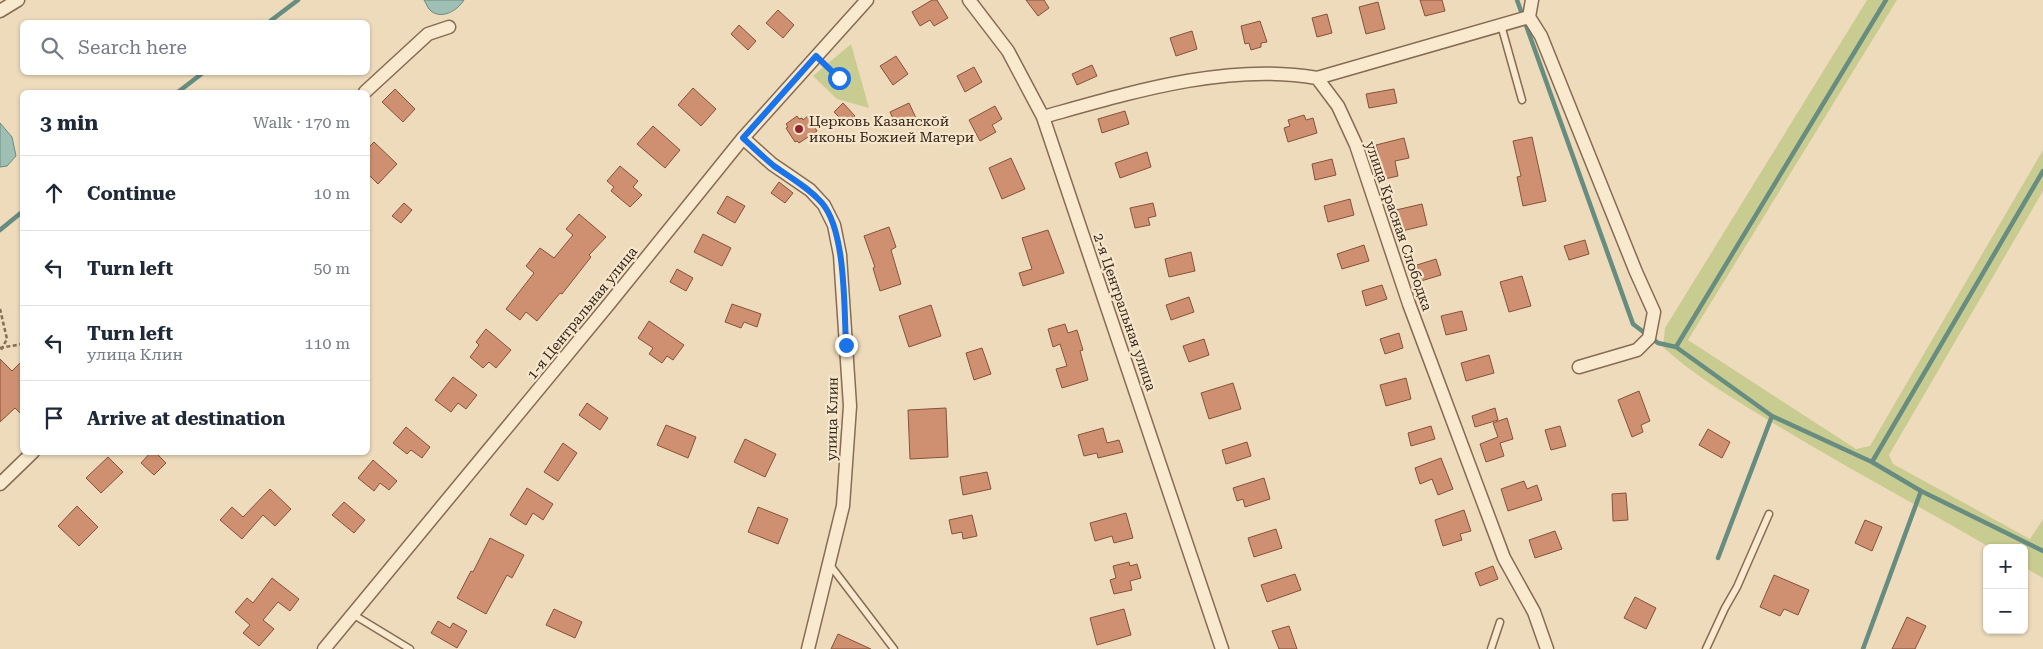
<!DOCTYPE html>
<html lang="en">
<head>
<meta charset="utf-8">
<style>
  :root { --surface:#fff; --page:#f2f2f3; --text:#1f2937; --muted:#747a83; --line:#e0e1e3 }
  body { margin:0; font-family:"Roboto Serif",serif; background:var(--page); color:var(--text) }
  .controls { position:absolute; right:15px; bottom:15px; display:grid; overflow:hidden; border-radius:8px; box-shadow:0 1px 4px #0004 }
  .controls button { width:45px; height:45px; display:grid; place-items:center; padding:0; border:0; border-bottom:1px solid var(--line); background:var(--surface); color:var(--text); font:25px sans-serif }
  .stop { position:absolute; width:15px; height:15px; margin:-11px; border:4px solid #1a73e8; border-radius:50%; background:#fff }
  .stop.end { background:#1a73e8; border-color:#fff; box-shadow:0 1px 5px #0008 }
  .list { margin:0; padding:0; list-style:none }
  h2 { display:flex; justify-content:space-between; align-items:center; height:65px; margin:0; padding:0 20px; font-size:21px }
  h2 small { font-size:16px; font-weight:400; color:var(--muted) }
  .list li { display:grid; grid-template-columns:32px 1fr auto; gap:15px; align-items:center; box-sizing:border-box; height:75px; padding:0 20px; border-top:1px solid var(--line) }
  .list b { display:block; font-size:19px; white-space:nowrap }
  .list p { margin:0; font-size:16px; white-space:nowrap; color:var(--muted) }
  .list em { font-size:16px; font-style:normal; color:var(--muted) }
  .icon { flex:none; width:28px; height:28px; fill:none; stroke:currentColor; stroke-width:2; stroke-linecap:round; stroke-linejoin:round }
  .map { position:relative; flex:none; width:2043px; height:649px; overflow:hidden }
  .search { position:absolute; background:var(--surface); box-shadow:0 1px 4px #0004; left:20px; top:20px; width:350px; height:55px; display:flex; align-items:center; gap:12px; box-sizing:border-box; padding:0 18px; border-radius:8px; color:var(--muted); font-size:19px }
  .panel { position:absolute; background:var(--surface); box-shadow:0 1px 4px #0004; left:20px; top:90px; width:350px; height:365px; border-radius:8px }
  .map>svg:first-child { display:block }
  .green { fill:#c9cc90 }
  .water { fill:#a0bfb4; stroke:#678c80 }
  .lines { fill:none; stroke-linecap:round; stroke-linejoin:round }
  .stream { stroke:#678c80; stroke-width:4.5 }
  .building { fill:#ce9070; stroke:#85533a }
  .lane-casing { stroke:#866b55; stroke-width:9 }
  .street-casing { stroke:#866b55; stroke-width:15 }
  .path { stroke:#866b55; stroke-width:2.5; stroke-dasharray:4 2.5; stroke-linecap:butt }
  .lane { stroke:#f9e9ce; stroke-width:6 }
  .street { stroke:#f9e9ce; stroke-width:12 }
  .route { stroke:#1a73e8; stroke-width:6 }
  .poi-dot { fill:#96242d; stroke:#f6e6cb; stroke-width:2 }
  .labels { text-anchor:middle; stroke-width:4.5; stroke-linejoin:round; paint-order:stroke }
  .poi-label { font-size:14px; fill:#34251a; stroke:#f6e6cb; text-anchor:start }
  .street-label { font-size:14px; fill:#34251a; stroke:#f6e6cb }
</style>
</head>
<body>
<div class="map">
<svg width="2043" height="649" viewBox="0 0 2043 649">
  <rect width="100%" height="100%" fill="#eedbbb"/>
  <path class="green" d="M1867,0H1897L1688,340L1856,449L1870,446L2043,150V191L1889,455L1893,464L2030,539L2043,519V578L2024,567V548H1991C1914,503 1835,462 1760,415C1726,394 1692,374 1663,347L1665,328Z
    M851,44L869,108L837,99L813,76Z"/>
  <path class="water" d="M424,0H464C458,10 442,20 431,11C428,9 426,3 424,0Z
    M0,123L12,137L16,156L7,166L0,167Z"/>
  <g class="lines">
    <path class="stream" d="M1517,0L1633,324L1658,343L1676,347L1772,416L1872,462L1921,491L2043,551
      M269,22L298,0
      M178,92L204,72
      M0,230L22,212
      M1676,347L1886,0
      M1872,462L2043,171
      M1718,558L1772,416
      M1863,649L1921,491"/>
  </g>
  <path class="building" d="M932,0H937L948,18L934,26L930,20L920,26L912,12Z
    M1026,0H1044L1049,8L1038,16Z
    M1420,0H1442L1445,11L1425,16Z
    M1378,2L1385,29L1366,34L1359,7Z
    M778,10L794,25L783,38L766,23Z
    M1327,14L1332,33L1317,37L1312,18Z
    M1260,21L1267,42L1261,43V47L1251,50L1249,43L1245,44L1241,26Z
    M739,25L756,41L748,50L731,34Z
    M1192,31L1197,49L1176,56L1170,38Z
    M896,56L908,74L893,85L880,66Z
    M1092,65L1097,76L1077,85L1072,74Z
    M974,67L982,82L965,92L957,76Z
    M693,88L716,109L701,126L678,105Z
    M395,89L415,109L403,122L382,102Z
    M1394,89L1397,103L1369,108L1366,94Z
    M843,103L855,116L846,124L834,112Z
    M909,103L916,118L897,127L890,112Z
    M995,106L1002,119L992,125L996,132L980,141L969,120Z
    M1125,111L1129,124L1102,133L1098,119Z
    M1304,115L1306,120L1313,118L1317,133L1288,142L1284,128L1290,126L1288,120Z
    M797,116L799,119L802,118L803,120L808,116L817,131L799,143L797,141L795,142L786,128L788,127L786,124Z
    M653,126L680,150L665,168L637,144Z
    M1532,137L1546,201L1523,206L1517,177L1521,176L1513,141Z
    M1404,138L1409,158L1395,161L1398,176L1385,179L1376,145Z
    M374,142L397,164L378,184L368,174V148Z
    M1147,152L1151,167L1120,178L1115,163Z
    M1011,158L1025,189L1002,199L989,168Z
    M1332,159L1336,175L1315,180L1312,164Z
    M620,166L638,181L633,187L642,195L630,207L611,191L614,187L607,181Z
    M779,182L793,193L785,203L771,193Z
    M727,196L745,206L735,223L717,213Z
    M1350,199L1354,215L1328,222L1324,206Z
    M404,203L412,210L401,223L392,216Z
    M1153,203L1156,216L1148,218L1150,225L1135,228L1130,208Z
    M1422,204L1427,225L1402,231L1396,210Z
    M579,214L606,237L589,255L591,257L562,294L560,293L537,321L526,312L520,320L506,309L534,273L526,266L540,248L554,258L573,235L566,229Z
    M889,227L896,247L891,250L901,284L880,291L873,268L875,267L864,236Z
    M1048,230L1064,273L1023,286L1019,273L1032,269L1022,238Z
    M703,234L731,248L722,266L694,252Z
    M1585,240L1589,254L1569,260L1564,246Z
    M1364,245L1369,261L1342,269L1337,254Z
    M1191,252L1195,271L1169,277L1165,259Z
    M1436,259L1441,275L1421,281L1417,265Z
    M677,269L693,278L686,291L670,282Z
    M1522,276L1531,306L1509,312L1500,282Z
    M1382,285L1387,299L1366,306L1362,291Z
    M1189,297L1194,312L1171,320L1166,305Z
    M732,304L761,314L757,327L744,322L741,328L725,322Z
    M931,305L941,336L909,347L899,316Z
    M1462,311L1467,330L1446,335L1441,316Z
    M649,321L684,345L673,360L667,356L662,363L649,354L653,348L638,338Z
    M1065,324L1068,333L1077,330L1083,350L1080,351L1088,380L1062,388L1056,369L1067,366L1060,344L1053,347L1048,329Z
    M486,329L511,350L496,368L489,362L483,368L470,357L479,345L476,342Z
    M1399,333L1403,348L1385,354L1380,339Z
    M1204,339L1209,355L1189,362L1183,346Z
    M982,348L991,374L974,380L966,353Z
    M1489,355L1494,373L1466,381L1461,363Z
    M0,359L12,371L22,361V415L15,408L0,422Z
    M453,377L477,395L466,409L458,403L451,412L435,400Z
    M1406,378L1411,399L1386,406L1380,385Z
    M1233,383L1241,409L1209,419L1201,393Z
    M1639,391L1650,421L1641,425L1643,432L1632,437L1618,400Z
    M587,403L608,418L600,430L579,415Z
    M946,408L948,457L910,459L908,410Z
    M1495,408L1498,420L1475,427L1472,416Z
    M1507,418L1513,439L1500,443L1504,456L1486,462L1480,444L1498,437L1493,423Z
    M666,425L696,437L688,458L657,445Z
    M1431,426L1435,439L1411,446L1408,433Z
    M1560,426L1566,446L1551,450L1545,430Z
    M406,427L430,447L422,458L411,450L407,454L393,443Z
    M1103,428L1107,443L1119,440L1123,452L1098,458L1097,453L1084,456L1078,435Z
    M1708,429L1730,442L1722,458L1699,445Z
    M745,439L776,454L765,477L734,462Z
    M1247,442L1251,456L1226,464L1222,450Z
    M563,443L577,453L558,481L544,472Z
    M151,452H155L166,463L154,475L141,463Z
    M108,457L123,472L101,493L86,478Z
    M1441,458L1453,489L1438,495L1432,479L1420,484L1415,468Z
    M373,460L397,481L389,490L380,483L374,491L358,478Z
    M987,472L991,489L963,495L960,477Z
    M1264,478L1270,499L1245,507L1243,499L1237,501L1233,488Z
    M1524,481L1527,489L1537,485L1542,500L1508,511L1501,489Z
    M527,488L553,504L543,520L533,513L526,525L510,515Z
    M270,489L291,509L275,526L263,515L242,539L220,520L232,507L243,517Z
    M1626,493L1628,520L1613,521L1612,494Z
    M344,502L365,520L354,533L332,515Z
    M77,506L98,527L79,546L58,526Z
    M758,507L788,519L778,544L748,532Z
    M1464,510L1471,531L1460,534L1462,540L1443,546L1435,520Z
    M1126,513L1133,538L1114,543L1112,536L1095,541L1090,523Z
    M972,515L977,536L963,539L962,532L952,534L949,520Z
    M1865,520L1882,527L1872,551L1855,543Z
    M1276,529L1282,548L1254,557L1248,538Z
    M1555,531L1562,549L1535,558L1529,540Z
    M490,538L524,555L512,578L507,575L486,614L457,598L471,571L473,572Z
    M1129,562L1130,566L1137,564L1141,578L1130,581L1132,590L1114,594L1110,580L1116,578L1113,566Z
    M1493,566L1498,579L1480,586L1475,573Z
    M1295,574L1301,590L1267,602L1261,585Z
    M1774,575L1809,590L1798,615L1784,609L1780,616L1760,607Z
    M272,578L299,599L290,611L278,602L263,620L274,629L259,646L243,633L250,625L235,612L247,598L253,603Z
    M1635,597L1656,608L1646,629L1624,618Z
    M554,609L582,622L575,638L546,625Z
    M1124,609L1131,635L1097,645L1090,618Z
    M1907,617L1926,626L1915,649H1892Z
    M438,621L450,628L453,623L467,631L457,648L431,633Z
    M1289,626L1297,649H1279L1272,631Z
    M838,634L871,649H831Z"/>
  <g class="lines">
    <defs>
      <path id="lane" d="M1501,25L1522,100
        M830,565L894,649
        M354,615L410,649
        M1491,649L1500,622
        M1706,649L1725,608L1737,587L1769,514"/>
      <path id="street" d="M969,0L1008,51L1043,117L1222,649
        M0,11L18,0
        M1529,17L1532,0
        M1317,78L1529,17L1541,36L1636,272L1654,312L1649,338L1637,350L1579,367
        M365,92L428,34L449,27
        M1043,117C1129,93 1228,62 1317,78L1338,106L1356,145L1409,304L1504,558L1534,612L1547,649
        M743,138L772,164L810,190L824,205L834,225L840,255L850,406L843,506L808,649
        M0,484L33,452
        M324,649L609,304L743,138L867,0"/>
    </defs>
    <use href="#lane" class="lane-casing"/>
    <use href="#street" class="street-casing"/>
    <path class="path" d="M826,65L839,78
      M0,309L7,339L0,352
      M0,348L22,344"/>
    <use href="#lane" class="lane"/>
    <use href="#street" class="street"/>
  </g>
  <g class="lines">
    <path class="route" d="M839,78L816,56L743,138C753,147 763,157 774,166C791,178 809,188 822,203C846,231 844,308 846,345"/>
  </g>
  <circle class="poi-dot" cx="799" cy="129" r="5"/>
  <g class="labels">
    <g class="poi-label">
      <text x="809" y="126">Церковь Казанской<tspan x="809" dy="16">иконы Божией Матери</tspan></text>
    </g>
    <g class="street-label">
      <text transform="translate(1399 226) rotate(71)" y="5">улица Красная Слободка</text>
      <text transform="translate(1125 312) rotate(71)" y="5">2-я Центральная улица</text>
      <text transform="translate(582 313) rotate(-51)" y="5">1-я Центральная улица</text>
      <text transform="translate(832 419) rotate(-89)" y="5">улица Клин</text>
    </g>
  </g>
</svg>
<div class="controls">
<button>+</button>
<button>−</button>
</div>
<div class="stop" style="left:839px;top:78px"></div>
<div class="stop end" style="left:846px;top:345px"></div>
<div class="search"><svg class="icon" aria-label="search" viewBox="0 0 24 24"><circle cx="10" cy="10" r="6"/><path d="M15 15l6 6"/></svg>Search here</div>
<section class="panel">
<h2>3 min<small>Walk · 170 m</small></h2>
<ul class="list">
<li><svg class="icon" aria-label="ahead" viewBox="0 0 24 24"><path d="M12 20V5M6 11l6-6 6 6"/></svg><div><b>Continue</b></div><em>10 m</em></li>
<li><svg class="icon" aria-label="left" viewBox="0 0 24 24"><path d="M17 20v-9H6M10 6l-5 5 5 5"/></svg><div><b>Turn left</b></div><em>50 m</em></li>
<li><svg class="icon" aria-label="left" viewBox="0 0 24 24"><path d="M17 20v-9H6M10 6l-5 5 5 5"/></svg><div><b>Turn left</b><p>улица Клин</p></div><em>110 m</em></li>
<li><svg class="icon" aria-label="arrive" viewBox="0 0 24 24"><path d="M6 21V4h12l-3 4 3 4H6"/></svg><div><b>Arrive at destination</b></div></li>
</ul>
</section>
</div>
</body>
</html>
